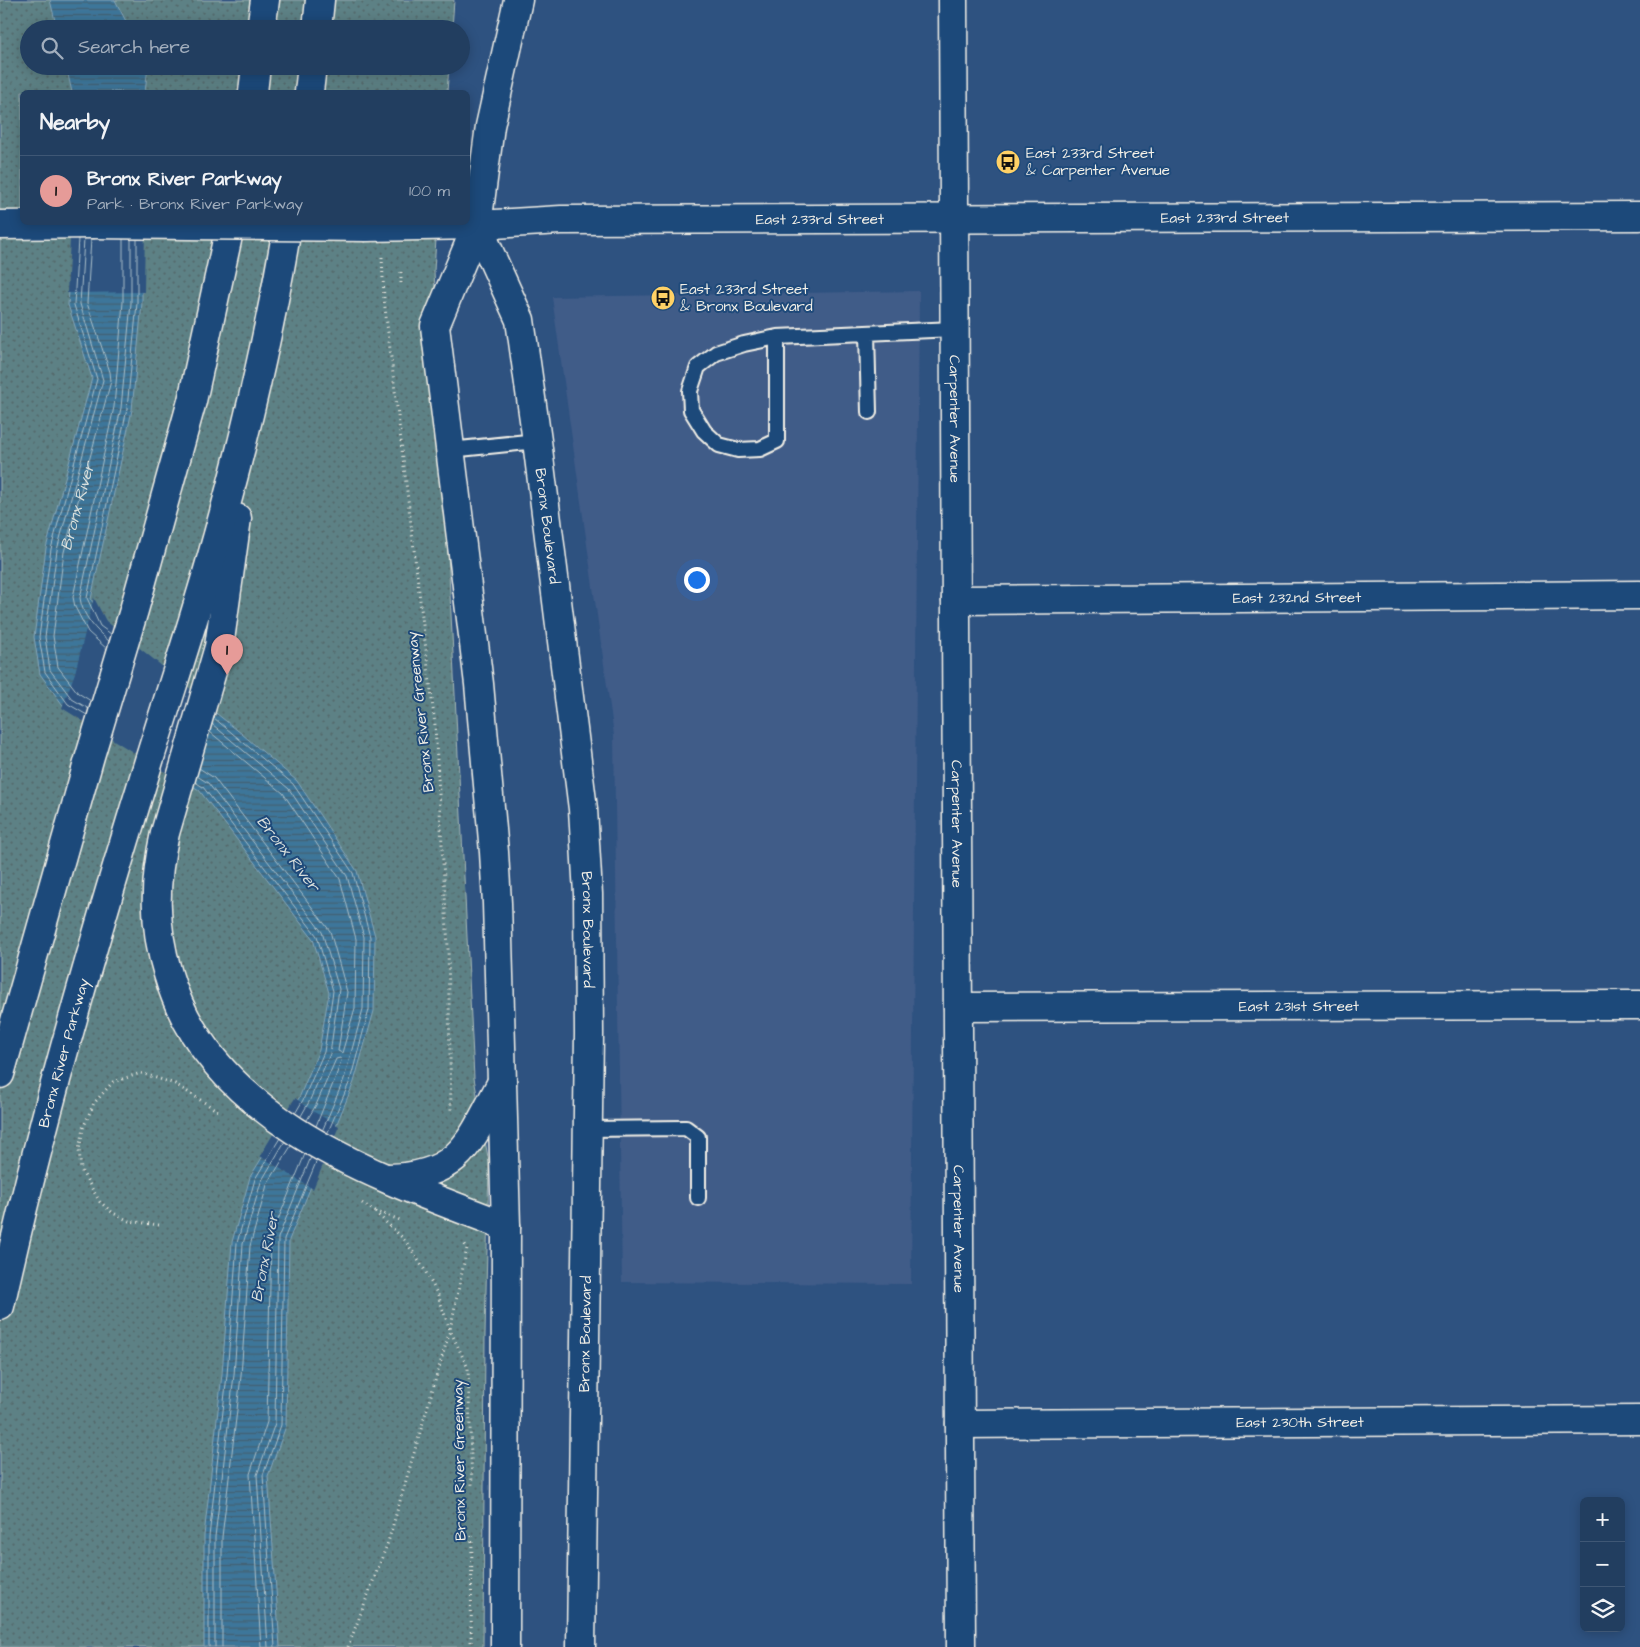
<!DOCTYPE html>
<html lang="en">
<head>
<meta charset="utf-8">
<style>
  :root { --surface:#223e60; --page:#2a4566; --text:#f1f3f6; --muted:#a2aebd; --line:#3f5775; --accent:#e69b98 }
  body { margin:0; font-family:"Architects Daughter",sans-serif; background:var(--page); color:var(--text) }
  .controls { position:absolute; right:15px; bottom:15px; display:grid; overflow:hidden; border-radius:8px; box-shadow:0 2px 12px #0003 }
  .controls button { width:45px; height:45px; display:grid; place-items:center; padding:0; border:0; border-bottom:1px solid var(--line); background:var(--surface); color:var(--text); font:25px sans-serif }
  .you { position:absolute; left:696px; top:579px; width:18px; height:18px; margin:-12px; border:4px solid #fff; border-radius:50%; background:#1a73e8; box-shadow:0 0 0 8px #1a73e833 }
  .badge { display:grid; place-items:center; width:32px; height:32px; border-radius:50%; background:var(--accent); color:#111; font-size:16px; font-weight:700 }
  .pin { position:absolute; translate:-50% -41px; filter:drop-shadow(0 1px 2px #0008) }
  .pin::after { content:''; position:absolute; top:26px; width:18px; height:15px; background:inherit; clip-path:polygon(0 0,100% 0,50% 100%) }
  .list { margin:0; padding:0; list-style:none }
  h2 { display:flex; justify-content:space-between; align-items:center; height:65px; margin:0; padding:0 20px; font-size:21px }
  h2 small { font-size:16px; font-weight:400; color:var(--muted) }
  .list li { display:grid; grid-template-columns:32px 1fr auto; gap:15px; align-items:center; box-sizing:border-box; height:70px; padding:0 20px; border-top:1px solid var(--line) }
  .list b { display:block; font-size:19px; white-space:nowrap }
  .list p { margin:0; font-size:16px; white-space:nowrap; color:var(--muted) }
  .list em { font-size:16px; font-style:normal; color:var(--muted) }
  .icon { flex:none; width:28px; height:28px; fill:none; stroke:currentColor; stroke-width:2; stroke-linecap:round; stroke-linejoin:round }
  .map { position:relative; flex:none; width:1640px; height:1647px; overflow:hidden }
  .search { position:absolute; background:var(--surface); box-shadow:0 2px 12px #0003; left:20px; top:20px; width:450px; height:55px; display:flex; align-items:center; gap:12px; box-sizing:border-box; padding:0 18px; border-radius:28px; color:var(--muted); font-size:19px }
  .panel { position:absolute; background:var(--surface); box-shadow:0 2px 12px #0003; left:20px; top:90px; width:450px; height:135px; border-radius:8px }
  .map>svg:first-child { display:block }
  .built { fill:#415c88 }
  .park { fill:url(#park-dots); stroke:#a8b9b6 }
  .water { fill:url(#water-rules); stroke:#87a7b9 }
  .pier { fill:#2e5280 }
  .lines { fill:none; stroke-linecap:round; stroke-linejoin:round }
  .shore { stroke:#abc0c9; stroke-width:1 }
  .lane-casing { stroke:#f4f1e8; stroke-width:18 }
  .street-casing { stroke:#f4f1e8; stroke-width:31 }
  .primary-casing { stroke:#f4f1e8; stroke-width:31 }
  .highway-casing { stroke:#f4f1e8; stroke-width:31 }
  .path { stroke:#f4f1e8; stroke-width:3; stroke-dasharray:1 4; stroke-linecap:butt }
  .lane { stroke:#1f4a7a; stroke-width:14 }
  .street { stroke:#1f4a7a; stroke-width:28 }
  .primary { stroke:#1f4a7a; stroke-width:28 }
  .highway { stroke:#1f4a7a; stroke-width:28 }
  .primary-bridge-casing { stroke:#f4f1e8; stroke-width:31; stroke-linecap:butt }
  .primary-bridge { stroke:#1f4a7a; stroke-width:28 }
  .labels { text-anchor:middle; stroke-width:4; stroke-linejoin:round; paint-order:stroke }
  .poi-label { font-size:15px; fill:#f4f1e8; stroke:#1f4a7a; text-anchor:start }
  .street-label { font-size:15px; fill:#f4f1e8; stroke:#1f4a7a }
  .water-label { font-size:16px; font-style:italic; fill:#d9dfdc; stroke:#1f4a7a }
</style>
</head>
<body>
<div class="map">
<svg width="1640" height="1647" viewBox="0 0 1640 1647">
  <defs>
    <pattern id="park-dots" width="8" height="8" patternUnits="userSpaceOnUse" patternTransform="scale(1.25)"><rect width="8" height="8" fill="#5d8185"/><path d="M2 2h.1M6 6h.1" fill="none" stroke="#546769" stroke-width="1.8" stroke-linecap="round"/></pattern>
    <pattern id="water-rules" width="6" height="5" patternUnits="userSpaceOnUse" patternTransform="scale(1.25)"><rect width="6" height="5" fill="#3e769a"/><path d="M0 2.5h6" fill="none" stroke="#445f70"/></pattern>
  </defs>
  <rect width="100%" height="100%" fill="#2e5280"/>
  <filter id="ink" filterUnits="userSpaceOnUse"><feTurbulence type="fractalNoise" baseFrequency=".02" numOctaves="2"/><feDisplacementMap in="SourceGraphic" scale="10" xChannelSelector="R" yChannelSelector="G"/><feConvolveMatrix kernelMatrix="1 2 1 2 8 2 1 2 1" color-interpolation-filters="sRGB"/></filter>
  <g filter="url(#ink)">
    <path class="built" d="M919,291L911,1284L622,1282L614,735L552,297Z"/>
    <path class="park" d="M0,0H454L452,29H29V66H449L447,92H22V222L437,223L434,271L474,1078L489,1163L485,1334L483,1647H0Z"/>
    <path class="water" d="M50,0H115L130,29H57Z
      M66,66H148L145,92H72Z
      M74,223H142V303L132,410L91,599L104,623L242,734L297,781L357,871L375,936L374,1011L354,1082L289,1240L286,1426L268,1476L280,1647H204V1536L222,1374L232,1242L250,1177L299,1098L319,1050L329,993L313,939L199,790L65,708L40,674L34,637L46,548L92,378L68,305Z"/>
    <path class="pier" d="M71,222H145L144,292L67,293Z
      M95,593L94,598L106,621L214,708L191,788L62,708L75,673Z
      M295,1098L314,1112L339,1126L313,1189L260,1156Z"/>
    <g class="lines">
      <g class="shore">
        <path d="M78,239L74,305L97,379L51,549L39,637L45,672L68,704L87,715"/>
        <path d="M84,239L80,304L103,380L57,550L45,637L50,670L72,699L89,709"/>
        <path d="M111,634L100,626L87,598L127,409L137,303V239"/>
        <path d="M109,641C96,631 82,615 80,598L121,408L131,303V239"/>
        <path d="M107,649L88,632L75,607L73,597L114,407L123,302V239"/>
        <path id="s1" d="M91,701L78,693L58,667L53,636L64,552L111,381L110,372L87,303L91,239"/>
        <path d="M214,718L293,784L353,873L370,937L369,1010L350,1081L328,1132"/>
        <path d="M212,724L289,789L347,876L364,937L363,1009L344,1079L323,1129"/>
        <path d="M199,768L214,778L330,931L347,992L338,1051L342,1053L355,1008L356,939L340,879L283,793L210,732"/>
        <path d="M197,776L208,783L322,932L339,989L330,1054L309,1102L301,1116"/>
        <path d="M195,782L203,787L317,936L333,991L324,1052L303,1100L296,1112"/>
        <path d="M307,1120L316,1105L336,1059L340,1058L341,1061L336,1076L316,1126"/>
        <path d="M209,1647V1537L227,1375L237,1243L255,1179L280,1138"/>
        <path d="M215,1647V1537L234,1375L243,1244L261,1182L285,1141"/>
        <path d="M222,1647V1537L241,1376L250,1246L267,1185L291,1146"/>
        <path d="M261,1647L250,1474L267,1422L271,1237L305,1154"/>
        <path d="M268,1647L257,1475L275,1423L278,1238L311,1157"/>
        <path d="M275,1647L263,1475L281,1425L284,1239L317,1160"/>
      </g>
      <defs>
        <path id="lane" d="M867,333L869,412
          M777,337V441L760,449L738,450L719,445L704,431L691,410L690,391L698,367L716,353L744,344L777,337L954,329
          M450,450L537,441
          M587,1129L686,1128L698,1137V1198"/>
        <g id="street">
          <path id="s2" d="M953,0L961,1647"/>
          <path id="s3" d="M477,225L520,320L537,441L583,809L588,894L589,1034L581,1647"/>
          <path id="s4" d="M956,600L1640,595"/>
          <path id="s5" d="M958,1007L1640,1005"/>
          <path id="s6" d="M960,1424L1640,1420"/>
          <path d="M505,1647L506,1226L497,903L494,852L479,684L435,326L477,225L490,126L518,0"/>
        </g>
        <g id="primary">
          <path d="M0,225L93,224"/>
          <path id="s7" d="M366,227L477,225L561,220L1640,216"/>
        </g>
        <g id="highway">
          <path d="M261,29L265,0"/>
          <path d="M317,29L320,0"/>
          <path d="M253,92L256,66"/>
          <path d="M309,92L312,66"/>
          <path d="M237,518L219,647L165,833C154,882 153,925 168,974C210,1121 378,1177 506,1226"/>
          <path d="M0,1074L90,756L134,610L192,401L231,222"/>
          <path d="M388,1178C462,1177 471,1139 502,1082"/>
          <path id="s8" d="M0,1306C39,1130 89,956 142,784C164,710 189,637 210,563C242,451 269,338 288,222"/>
        </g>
      </defs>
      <use href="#lane" class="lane-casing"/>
      <use href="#street" class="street-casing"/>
      <use href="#primary" class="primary-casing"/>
      <use href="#highway" class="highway-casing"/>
      <path class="path" d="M382,257L384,299L435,725L448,947L451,1110
        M401,272V285
        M362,1203L373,1210L400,1220
        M375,1212L405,1240L424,1269L438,1295L450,1330L468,1368L472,1485
        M159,1225L129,1221L113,1213L100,1202L81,1170L79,1150L83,1128L94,1103L113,1082L141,1073L175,1084L218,1111
        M348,1647L388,1542L450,1330L467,1248L464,1243
        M471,1647L472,1534"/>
      <use href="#lane" class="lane"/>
      <use href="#street" class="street"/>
      <use href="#primary" class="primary"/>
      <use href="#highway" class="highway"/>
      <defs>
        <path id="primary-bridge" d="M93,224L366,227"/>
      </defs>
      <use href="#primary-bridge" class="primary-bridge-casing"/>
      <use href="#primary-bridge" class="primary-bridge"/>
    </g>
  </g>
  <defs>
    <symbol id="bus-disc" viewBox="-11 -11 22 22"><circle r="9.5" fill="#ffd166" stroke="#1f4a7a"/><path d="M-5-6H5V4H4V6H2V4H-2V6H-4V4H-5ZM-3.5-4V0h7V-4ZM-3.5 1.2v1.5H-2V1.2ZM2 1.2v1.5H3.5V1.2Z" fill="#111"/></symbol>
  </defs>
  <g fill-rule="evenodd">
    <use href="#bus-disc" x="994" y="148" width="28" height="28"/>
    <use href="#bus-disc" x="649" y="284" width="28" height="28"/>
  </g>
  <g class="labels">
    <g class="poi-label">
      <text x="1026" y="158">East 233rd Street<tspan x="1026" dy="17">&amp; Carpenter Avenue</tspan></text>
      <text x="680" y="294">East 233rd Street<tspan x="680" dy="17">&amp; Bronx Boulevard</tspan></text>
    </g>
    <g class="street-label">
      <text dy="5" stroke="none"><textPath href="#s7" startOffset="859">East 233rd Street</textPath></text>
      <text dy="5" stroke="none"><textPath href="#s7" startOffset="454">East 233rd Street</textPath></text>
      <text dy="5" stroke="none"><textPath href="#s2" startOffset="419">Carpenter Avenue</textPath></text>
      <text dy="5" stroke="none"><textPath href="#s3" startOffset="312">Bronx Boulevard</textPath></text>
      <text dy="5" stroke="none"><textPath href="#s4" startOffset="341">East 232nd Street</textPath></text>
      <text transform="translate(420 712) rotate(-96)" y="5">Bronx River Greenway</text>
      <text dy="5" stroke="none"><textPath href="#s2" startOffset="824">Carpenter Avenue</textPath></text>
      <text dy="5" stroke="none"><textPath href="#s3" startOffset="718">Bronx Boulevard</textPath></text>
      <text dy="5" stroke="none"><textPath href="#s5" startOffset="341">East 231st Street</textPath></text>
      <text dy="5" stroke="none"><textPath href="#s8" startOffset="261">Bronx River Parkway</textPath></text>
      <text dy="5" stroke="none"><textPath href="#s2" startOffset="1229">Carpenter Avenue</textPath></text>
      <text transform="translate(585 1334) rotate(-89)" y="5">Bronx Boulevard</text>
      <text dy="5" stroke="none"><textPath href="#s6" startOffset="340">East 230th Street</textPath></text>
      <text transform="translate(459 1460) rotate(-91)" y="5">Bronx River Greenway</text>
    </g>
    <g class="water-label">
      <text dy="6" stroke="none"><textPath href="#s1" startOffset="212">Bronx River</textPath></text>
      <text transform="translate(289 853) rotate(52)" y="6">Bronx River</text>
      <text transform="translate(264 1257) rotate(-79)" y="6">Bronx River</text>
    </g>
  </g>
</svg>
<div class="controls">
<button>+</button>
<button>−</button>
<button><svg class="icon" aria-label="layers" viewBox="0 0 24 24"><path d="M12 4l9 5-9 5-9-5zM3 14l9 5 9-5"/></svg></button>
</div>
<div class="you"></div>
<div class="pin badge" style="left:227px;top:675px">1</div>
<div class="search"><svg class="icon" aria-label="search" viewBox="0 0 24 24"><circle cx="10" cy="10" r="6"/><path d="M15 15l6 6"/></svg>Search here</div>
<section class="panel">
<h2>Nearby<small></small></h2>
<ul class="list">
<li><span class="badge">1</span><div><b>Bronx River Parkway</b><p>Park · Bronx River Parkway</p></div><em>100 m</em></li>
</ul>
</section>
</div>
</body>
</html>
